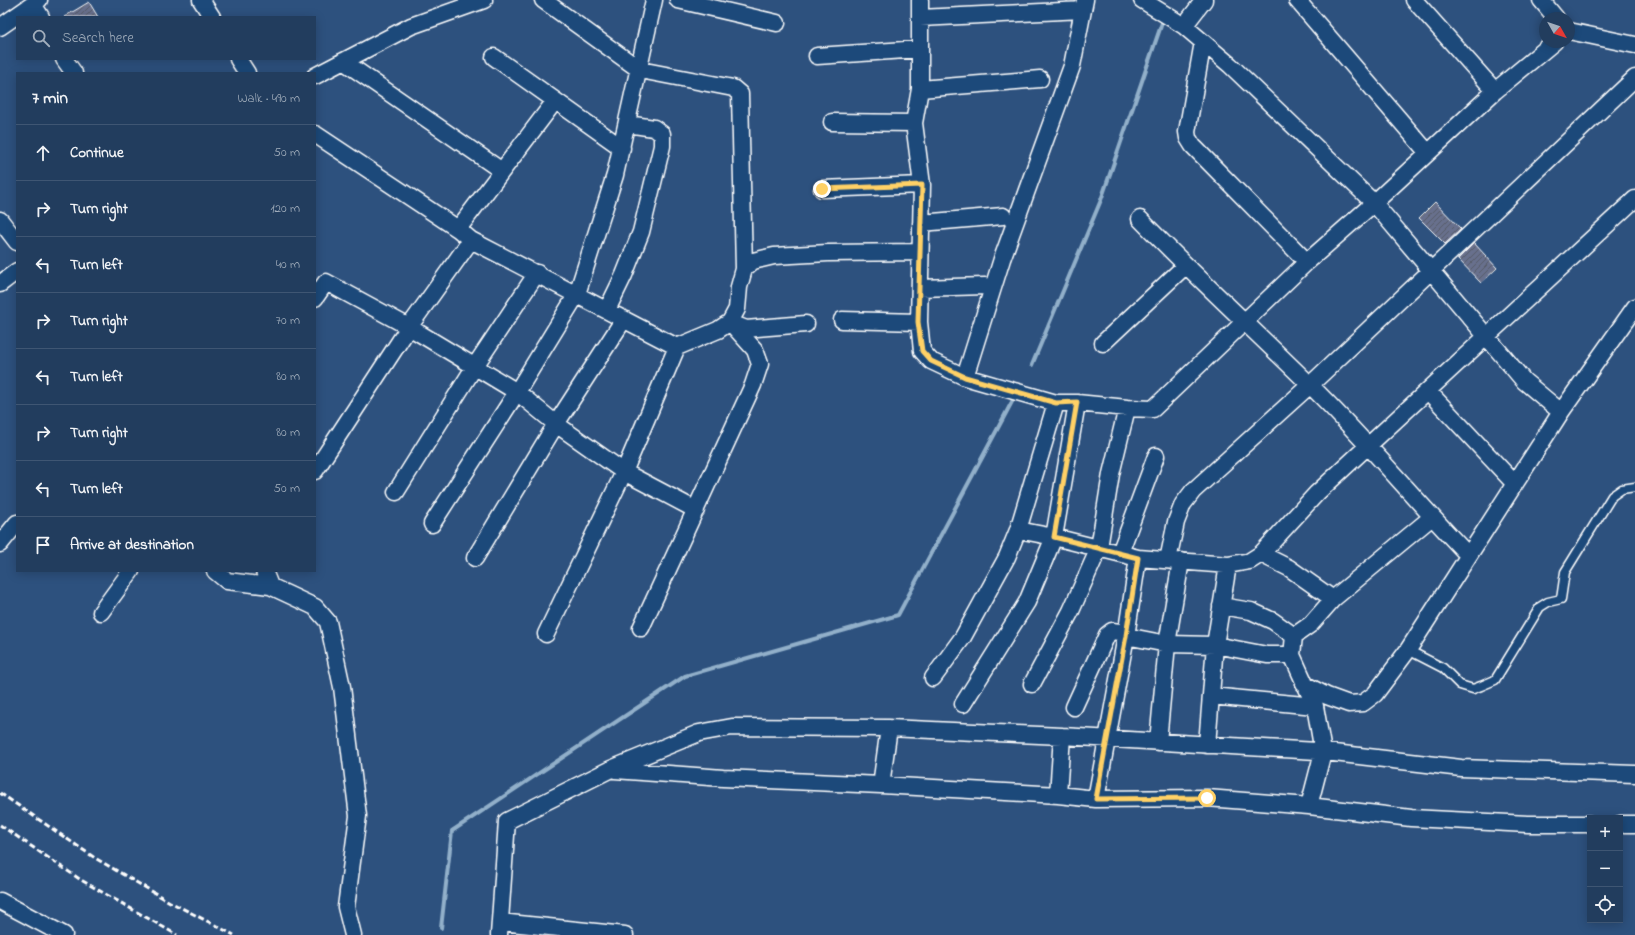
<!DOCTYPE html>
<html lang="en">
<head>
<meta charset="utf-8">
<style>
  :root { --surface:#223d5e; --page:#2e4867; --text:#f1f3f6; --muted:#a2aebc; --line:#3f5673 }
  body { margin:0; font-family:"Indie Flower",sans-serif; background:var(--page); color:var(--text) }
  .controls { position:absolute; right:12px; bottom:12px; display:grid; overflow:hidden; border-radius:0px; box-shadow:0 2px 10px #0003 }
  .controls button { width:36px; height:36px; display:grid; place-items:center; padding:0; border:0; border-bottom:1px solid var(--line); background:var(--surface); color:var(--text); font:20px sans-serif }
  .compass { position:absolute; left:1539px; top:12px; width:36px; height:36px; border-radius:50%; background:var(--surface); box-shadow:0 2px 10px #0003; rotate:130deg }
  .stop { position:absolute; width:12px; height:12px; margin:-9px; border:3px solid #ffd166; border-radius:50%; background:#fff }
  .stop.end { background:#ffd166; border-color:#fff; box-shadow:0 1px 4px #0008 }
  .list { margin:0; padding:0; list-style:none }
  h2 { display:flex; justify-content:space-between; align-items:center; height:52px; margin:0; padding:0 16px; font-size:17px }
  h2 small { font-size:13px; font-weight:400; color:var(--muted) }
  .list li { display:grid; grid-template-columns:26px 1fr auto; gap:12px; align-items:center; box-sizing:border-box; height:56px; padding:0 16px; border-top:1px solid var(--line) }
  .list b { display:block; font-size:15px; white-space:nowrap }
  .list em { font-size:13px; font-style:normal; color:var(--muted) }
  .icon { flex:none; width:22px; height:22px; fill:none; stroke:currentColor; stroke-width:2; stroke-linecap:round; stroke-linejoin:round }
  .map { position:relative; flex:none; width:1635px; height:935px; overflow:hidden }
  .search { position:absolute; background:var(--surface); box-shadow:0 2px 10px #0003; left:16px; top:16px; width:300px; height:44px; display:flex; align-items:center; gap:10px; box-sizing:border-box; padding:0 14px; border-radius:0px; color:var(--muted); font-size:15px }
  .panel { position:absolute; background:var(--surface); box-shadow:0 2px 10px #0003; left:16px; top:72px; width:300px; height:500px; border-radius:0px }
  .map>svg:first-child { display:block }
  .lines { fill:none; stroke-linecap:round; stroke-linejoin:round }
  .stream { stroke:#92b0ca; stroke-width:4 }
  .building { fill:url(#building-hatch); stroke:#fff }
  .lane-casing { stroke:#fff; stroke-width:11 }
  .street-casing { stroke:#fff; stroke-width:19 }
  .lane { stroke:#1f4a7a; stroke-width:8 }
  .street { stroke:#1f4a7a; stroke-width:16 }
  .rail { stroke:#fff; stroke-width:3; stroke-dasharray:6 3; stroke-linecap:butt }
  .route { stroke:#ffd166; stroke-width:5 }
</style>
</head>
<body>
<div class="map">
<svg width="1635" height="935" viewBox="0 0 1635 935">
  <defs>
    <pattern id="building-hatch" width="6" height="6" patternUnits="userSpaceOnUse"><rect width="6" height="6" fill="#676f8d"/><path d="M-1 1l2-2M0 6l6-6M5 7l2-2" fill="none" stroke="#575a66"/></pattern>
  </defs>
  <rect width="100%" height="100%" fill="#2d517e"/>
  <filter id="ink" filterUnits="userSpaceOnUse"><feTurbulence type="fractalNoise" baseFrequency=".025" numOctaves="2"/><feDisplacementMap in="SourceGraphic" scale="8" xChannelSelector="R" yChannelSelector="G"/><feConvolveMatrix kernelMatrix="1 2 1 2 8 2 1 2 1" color-interpolation-filters="sRGB"/></filter>
  <g filter="url(#ink)">
    <g class="lines">
      <path class="stream" d="M1032,365L1101,200L1164,17
        M441,928L452,831L685,676L898,615L1014,398"/>
    </g>
    <path class="building" d="M89,2L98,17H64Z
      M1435,202L1461,229L1445,244L1419,218Z
      M1474,243L1497,268L1481,283L1458,259Z"/>
    <g class="lines">
      <defs>
        <path id="lane" d="M1408,650L1443,668L1460,685L1473,689L1481,686L1495,680L1540,607L1548,602L1561,599L1565,572L1612,496L1622,489L1635,487"/>
        <path id="street" d="M201,0L212,17
          M543,0L640,70L733,88L740,94L744,269
          M678,0L777,23
          M920,0V89L914,123L922,185L919,322L922,351L931,361L965,377L1056,403H1077L1127,408L1153,409L1307,262L1374,203L1495,91L1554,42
          M1142,0L1184,26L1230,65L1374,203L1524,381L1561,412
          M1297,0L1428,153
          M1414,0L1495,91
          M1541,0L1556,18
          M33,4L41,17
          M920,18L1083,10
          M1184,26L1204,0
          M0,27L39,0
          M1569,31L1635,45
          M1203,42L1187,132L1188,138L1193,146L1307,262
          M817,56L920,49
          M494,57L622,148
          M64,59L74,73
          M238,59L247,73
          M343,61L502,171
          M315,76L411,26L484,0
          M920,89L1040,79
          M832,122L914,123
          M315,134L458,229L471,240L677,347L624,472L556,424L517,392L409,327L326,282L315,298
          M822,189L922,185
          M1140,219C1195,276 1253,329 1309,384C1365,439 1414,499 1468,555
          M0,220L17,242
          M921,223L1003,216
          M458,229L555,101
          M0,284L17,271
          M920,288L985,286
          M607,310L624,275L641,232L662,146V134L654,128L627,124
          M842,320L919,322
          M731,323L746,329L806,324
          M1103,343L1185,266
          M677,347L718,330L730,322L737,309L739,287L744,269L753,261L774,256L828,253L920,252
          M965,377L1002,259L1072,66L1085,0
          M1428,391L1515,484
          M315,471L409,327L471,240
          M396,492L475,366L537,273
          M432,524L517,392L577,294L615,175L654,0
          M1018,530L1054,537L1138,558
          M0,544L17,523
          M1120,553L1156,456
          M475,558L556,424L624,319
          M1168,560L1176,522L1183,504L1193,491L1310,385L1635,78
          M215,571L227,581L270,586
          M264,571L270,586L315,607L328,622L342,687L358,816L346,907L353,935
          M1333,599L1432,517
          M1221,606L1251,611L1273,621L1294,636
          M101,612L131,571
          M641,628L753,385L760,364L755,350L730,322
          M546,634L624,472L696,510
          M1126,636L1167,644L1215,645L1267,655H1292
          M933,678L963,637L1007,557L1018,530L1056,403
          M1032,684L1071,611L1099,548L1111,474L1127,408
          M1304,684L1327,696L1349,704L1363,703L1375,694L1408,650L1561,412L1635,307
          M1211,696L1315,706
          M963,704L1027,602L1054,537L1077,403
          M1074,707L1107,635L1112,631L1127,633
          M1158,742L1167,644L1181,561
          M1207,745L1215,645L1228,565
          M615,770L723,778L881,785L1058,795L1096,799L1207,798L1309,806L1323,752L1315,706L1292,655L1294,636L1311,624L1333,599L1289,568L1261,554
          M881,785L889,728
          M1058,795L1062,736
          M1096,799L1126,636L1138,558L1228,565L1250,561L1261,554L1317,493L1635,199
          M1309,806L1411,818L1528,824H1590
          M1620,824H1635
          M0,901L64,935
          M501,922L625,935
          M499,935L507,821L611,769L699,733L732,727L889,728L1062,736L1317,751L1461,768L1635,774"/>
      </defs>
      <use href="#lane" class="lane-casing"/>
      <use href="#street" class="street-casing"/>
      <use href="#lane" class="lane"/>
      <use href="#street" class="street"/>
      <path class="rail" d="M0,793L95,858L170,902L234,935
        M0,825L81,880L177,935"/>
    </g>
  </g>
  <g class="lines" filter="url(#ink)">
    <path class="route" d="M822,189L922,185L918,322L922,351L931,361L965,377L1056,403L1077,402L1054,537L1138,558L1126,636L1096,799L1207,798"/>
  </g>
</svg>
<div class="controls">
<button>+</button>
<button>−</button>
<button><svg class="icon" aria-label="locate" viewBox="0 0 24 24"><circle cx="12" cy="12" r="6"/><path d="M12 2v4M12 18v4M2 12h4M18 12h4"/></svg></button>
</div>
<svg class="compass" viewBox="-18 -18 36 36"><path d="M0-13l5 13h-10z" fill="#e53935"/><path d="M0 13l5-13h-10z" fill="#a2aebc"/></svg>
<div class="stop" style="left:1207px;top:798px"></div>
<div class="stop end" style="left:822px;top:189px"></div>
<div class="search"><svg class="icon" aria-label="search" viewBox="0 0 24 24"><circle cx="10" cy="10" r="6"/><path d="M15 15l6 6"/></svg>Search here</div>
<section class="panel">
<h2>7 min<small>Walk · 490 m</small></h2>
<ul class="list">
<li><svg class="icon" aria-label="ahead" viewBox="0 0 24 24"><path d="M12 20V5M6 11l6-6 6 6"/></svg><div><b>Continue</b></div><em>50 m</em></li>
<li><svg class="icon" aria-label="right" viewBox="0 0 24 24"><path d="M7 20v-9h11M14 6l5 5-5 5"/></svg><div><b>Turn right</b></div><em>120 m</em></li>
<li><svg class="icon" aria-label="left" viewBox="0 0 24 24"><path d="M17 20v-9H6M10 6l-5 5 5 5"/></svg><div><b>Turn left</b></div><em>40 m</em></li>
<li><svg class="icon" aria-label="right" viewBox="0 0 24 24"><path d="M7 20v-9h11M14 6l5 5-5 5"/></svg><div><b>Turn right</b></div><em>70 m</em></li>
<li><svg class="icon" aria-label="left" viewBox="0 0 24 24"><path d="M17 20v-9H6M10 6l-5 5 5 5"/></svg><div><b>Turn left</b></div><em>80 m</em></li>
<li><svg class="icon" aria-label="right" viewBox="0 0 24 24"><path d="M7 20v-9h11M14 6l5 5-5 5"/></svg><div><b>Turn right</b></div><em>80 m</em></li>
<li><svg class="icon" aria-label="left" viewBox="0 0 24 24"><path d="M17 20v-9H6M10 6l-5 5 5 5"/></svg><div><b>Turn left</b></div><em>50 m</em></li>
<li><svg class="icon" aria-label="arrive" viewBox="0 0 24 24"><path d="M6 21V4h12l-3 4 3 4H6"/></svg><div><b>Arrive at destination</b></div></li>
</ul>
</section>
</div>
</body>
</html>
